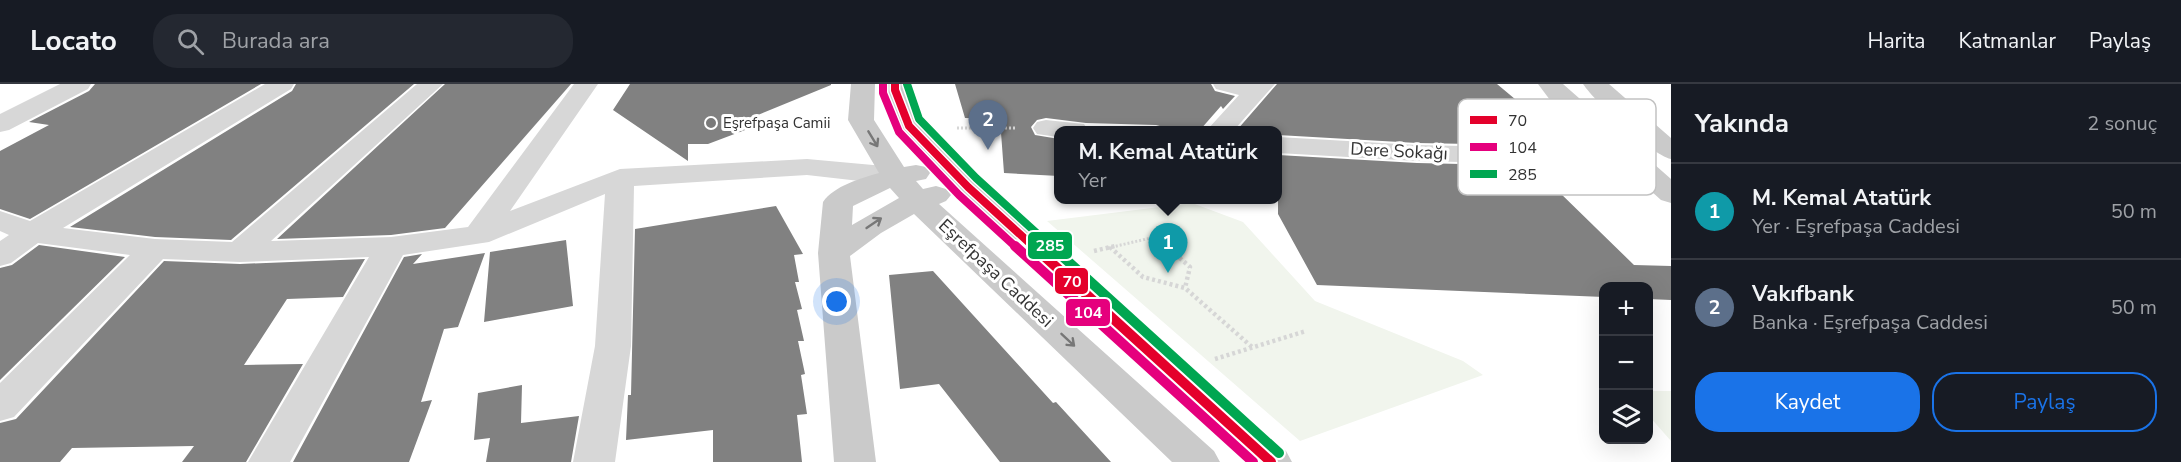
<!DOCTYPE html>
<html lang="tr">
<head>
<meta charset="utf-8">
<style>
  :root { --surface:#171b24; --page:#242831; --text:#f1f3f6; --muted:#9ea1a6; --line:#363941; --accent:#1a73e8 }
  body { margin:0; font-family:"Nunito Sans",sans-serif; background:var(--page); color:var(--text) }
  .controls { position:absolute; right:18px; bottom:18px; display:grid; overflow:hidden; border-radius:12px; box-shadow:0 6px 24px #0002 }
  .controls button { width:54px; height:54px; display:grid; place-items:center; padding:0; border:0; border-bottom:2px solid var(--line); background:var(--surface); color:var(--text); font:30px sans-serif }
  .you { position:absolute; left:837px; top:218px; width:21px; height:21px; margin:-15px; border:4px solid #fff; border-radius:50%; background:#1a73e8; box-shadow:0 0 0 9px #1a73e833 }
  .badge { display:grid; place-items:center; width:39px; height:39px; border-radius:50%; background:var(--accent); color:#fff; font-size:20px; font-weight:700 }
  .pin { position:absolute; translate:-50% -50px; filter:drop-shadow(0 2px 3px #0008) }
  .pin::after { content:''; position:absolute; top:32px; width:21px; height:18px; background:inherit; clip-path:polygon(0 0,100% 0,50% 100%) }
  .popup { position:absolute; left:1054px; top:42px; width:228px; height:78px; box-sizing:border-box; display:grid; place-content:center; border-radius:12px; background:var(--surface); filter:drop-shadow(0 2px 4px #0005); font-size:20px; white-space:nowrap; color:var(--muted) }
  .popup b { font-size:22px; color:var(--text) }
  .popup::after { content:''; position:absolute; left:50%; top:100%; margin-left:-12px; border:12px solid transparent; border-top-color:var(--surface) }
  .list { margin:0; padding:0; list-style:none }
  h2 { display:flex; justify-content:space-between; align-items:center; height:78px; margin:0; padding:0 24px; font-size:26px }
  h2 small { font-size:20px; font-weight:400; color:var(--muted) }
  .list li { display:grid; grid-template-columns:39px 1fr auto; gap:18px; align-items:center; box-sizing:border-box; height:96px; padding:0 24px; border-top:2px solid var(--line) }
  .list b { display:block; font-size:22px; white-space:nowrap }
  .list p { margin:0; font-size:20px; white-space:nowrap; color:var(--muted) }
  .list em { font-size:20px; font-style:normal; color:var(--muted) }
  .actions { display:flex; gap:12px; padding:18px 24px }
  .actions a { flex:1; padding:14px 0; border:2px solid var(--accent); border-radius:24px; text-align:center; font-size:21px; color:var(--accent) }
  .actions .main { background:var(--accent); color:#fff }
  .icon { flex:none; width:33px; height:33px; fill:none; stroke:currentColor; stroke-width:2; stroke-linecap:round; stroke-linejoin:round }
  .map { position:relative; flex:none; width:1671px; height:378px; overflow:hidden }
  header { display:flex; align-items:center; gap:36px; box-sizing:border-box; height:84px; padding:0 30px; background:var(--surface); border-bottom:2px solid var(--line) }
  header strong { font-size:28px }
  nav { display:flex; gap:33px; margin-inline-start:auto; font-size:21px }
  .search { width:420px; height:54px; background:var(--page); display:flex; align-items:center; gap:15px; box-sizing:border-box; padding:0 21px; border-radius:24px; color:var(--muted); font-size:22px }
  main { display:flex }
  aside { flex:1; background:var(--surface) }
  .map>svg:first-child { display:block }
  .green { fill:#f1f5ed }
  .building { fill:#818181 }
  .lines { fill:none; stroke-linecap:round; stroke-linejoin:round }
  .path-far1 { stroke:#d6d6d6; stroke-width:3; stroke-dasharray:2 2; stroke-linecap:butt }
  .path { stroke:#d6d6d6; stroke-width:4.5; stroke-dasharray:3 3; stroke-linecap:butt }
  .minor { fill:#d7d7d7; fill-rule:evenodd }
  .major { fill:#cacaca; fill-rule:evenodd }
  .bus-1-far1-casing { stroke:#fff; stroke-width:11 }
  .bus-1-casing { stroke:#fff; stroke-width:14 }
  .bus-2-far1-casing { stroke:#fff; stroke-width:11 }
  .bus-2-casing { stroke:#fff; stroke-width:14 }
  .bus-3-far1-casing { stroke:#fff; stroke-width:11 }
  .bus-3-casing { stroke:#fff; stroke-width:14 }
  .bus-1-far1 { stroke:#e4002b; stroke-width:8 }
  .bus-1 { stroke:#e4002b; stroke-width:10 }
  .bus-2-far1 { stroke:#e5007d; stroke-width:8 }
  .bus-2 { stroke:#e5007d; stroke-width:10 }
  .bus-3-far1 { stroke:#00a651; stroke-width:8 }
  .bus-3 { stroke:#00a651; stroke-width:10 }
  .oneway { stroke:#777 }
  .poi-dot { fill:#7a7a7a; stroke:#fff; stroke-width:2 }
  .labels { text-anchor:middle; stroke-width:6; stroke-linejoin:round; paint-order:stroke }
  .far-poi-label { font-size:15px; fill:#333; stroke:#fff; text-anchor:start }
  .street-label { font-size:18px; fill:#333; stroke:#fff }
  .key { fill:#fff; stroke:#c2c2c2; stroke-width:1.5 }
  .key-label { font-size:16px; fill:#333 }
  .line-badge { stroke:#fff; stroke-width:2 }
  .badge-label { font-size:16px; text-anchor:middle; font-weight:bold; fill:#fff }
</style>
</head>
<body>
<header>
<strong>Locato</strong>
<div class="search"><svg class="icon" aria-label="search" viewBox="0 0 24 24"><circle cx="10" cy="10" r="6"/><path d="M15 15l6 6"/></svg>Burada ara</div>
<nav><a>Harita</a><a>Katmanlar</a><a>Paylaş</a></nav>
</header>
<main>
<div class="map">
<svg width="1671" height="378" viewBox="0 0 1671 378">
  <rect width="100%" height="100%" fill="#fff"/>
  <path class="green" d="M1192,119L1243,138L1315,217L1463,277L1483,291L1300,357L1047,137Z
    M1648,307H1671V357L1649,332Z"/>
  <path class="building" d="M95,0H261L30,135L0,125V67L49,41L29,38L89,7Z
    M296,0H414L231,156L155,153L70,143L292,7Z
    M445,0H571L445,144L391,151L277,155Z
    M630,0H831V1L743,37L753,43L708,60H688V77L613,26Z
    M955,0H1211L1215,7L1235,12L1223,25L1221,22L1200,46H1175L1156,41L1086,39L1046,34L1037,36L1031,43L1035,51L1059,55V92L1004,89L1000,35L965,34Z
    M1277,0H1497L1571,62L1417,59L1278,51V46H1237Z
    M1278,71L1417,79L1596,83L1623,106L1556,105L1634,181L1671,182V216L1648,215V202H1604V213L1317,201L1278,130Z
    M776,122L803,170L794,171L799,198H795L802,225L797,226L804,257H798L805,290L801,291L807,330L797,331L802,378H713V346L626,356L628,311H631L635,145Z
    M566,156L573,222L484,238L490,168Z
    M39,161L125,173L0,296V184L12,181Z
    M485,169L458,243L444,245L421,318L432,316L409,378H293L404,173L422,170L413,180Z
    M365,175L343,213L287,215L244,281L303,280L246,378H182L194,362L72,364L60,378H0V339L16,335L164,177L240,180Z
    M933,187L1053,319L1056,318L1111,378H1000L939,300L900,305L889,191Z
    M522,301L521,339L579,332L571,378H486L490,354L474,356L478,309Z"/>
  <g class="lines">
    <path class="path-far1" d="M957,44H1015
      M1108,164L1155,153L1167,164"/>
    <path class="path" d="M1166,162L1190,183L1185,204
      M1110,163L1143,193L1185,204L1252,263
      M1094,167L1115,162
      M1215,275L1306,247"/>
    <path class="minor" d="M60,0H91L88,5L9,46L0,48V30Z
      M265,0H294L291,5L63,144L155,155L232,158L417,0H443L271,157L391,153L468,143L574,0H598L510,127L620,85L807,75L895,83L905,86L909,92L905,98L895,101L807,91L634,102L631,262L615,378H573L595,262L605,110L489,158L403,171L290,378H248L369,173L240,178L163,175L14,333L0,337V299L130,171L38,159L11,179L0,182V157L9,151L0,147V127L30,137Z
      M1213,0H1275L1234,46H1207L1239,11L1216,5Z
      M1046,36L1084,40L1088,46H1058V53L1037,50L1033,44L1037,38Z
      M1278,53L1417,61L1629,66L1639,68L1643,74L1639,80L1629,82L1417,77L1278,69Z"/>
    <path class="major" d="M851,0H875L874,36L904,83L916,81L926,83L930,89L926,95L916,97L923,105L936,102L946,105L951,111L946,117L939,120L1214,367L1220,378H1172L914,130L881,149L850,172L876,378H834L818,169L823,118C834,102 861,94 879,89L848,36ZM890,104L899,114L852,141L853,122Z
      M883,0H907V6L921,39L978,97L1286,367L1292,378H1244L958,109L900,48L883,6Z
      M1538,0H1563L1671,95V119L1661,116L1550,16Z
      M1583,0H1609L1671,54V75C1650,70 1596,19 1583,0Z"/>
    <defs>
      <path id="bus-1-far1" d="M895,0V6L909,42L968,103L1035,164"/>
      <path id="bus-1" d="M1033,162L1271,378"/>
      <path id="bus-2-far1" d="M883,0V9L899,48L959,111L1017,164"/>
      <path id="bus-2" d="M1015,162L1253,378"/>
      <path id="bus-3-far1" d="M907,0L919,35L976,94L1053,164"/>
      <path id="bus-3" d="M1051,162L1279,369"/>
    </defs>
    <use href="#bus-1-far1" class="bus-1-far1-casing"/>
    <use href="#bus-1" class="bus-1-casing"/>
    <use href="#bus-2-far1" class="bus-2-far1-casing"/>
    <use href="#bus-2" class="bus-2-casing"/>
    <use href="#bus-3-far1" class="bus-3-far1-casing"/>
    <use href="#bus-3" class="bus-3-casing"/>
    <use href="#bus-1-far1" class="bus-1-far1"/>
    <use href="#bus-1" class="bus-1"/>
    <use href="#bus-2-far1" class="bus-2-far1"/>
    <use href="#bus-2" class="bus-2"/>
    <use href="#bus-3-far1" class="bus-3-far1"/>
    <use href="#bus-3" class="bus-3"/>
  </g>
  <defs><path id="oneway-shaft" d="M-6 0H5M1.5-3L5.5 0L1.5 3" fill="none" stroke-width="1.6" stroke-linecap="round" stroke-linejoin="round" transform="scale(1.5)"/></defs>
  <g class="oneway">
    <use href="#oneway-shaft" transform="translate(873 55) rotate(59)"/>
    <use href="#oneway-shaft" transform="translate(874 139) rotate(-34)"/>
    <use href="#oneway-shaft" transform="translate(1068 256) rotate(43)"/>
  </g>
  <circle class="poi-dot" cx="711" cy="39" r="6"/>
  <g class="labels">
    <g class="far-poi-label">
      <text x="723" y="44">Eşrefpaşa Camii</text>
    </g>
    <g class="street-label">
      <text transform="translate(1399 67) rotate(3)" y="6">Dere Sokağı</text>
      <text transform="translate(996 189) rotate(43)" y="6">Eşrefpaşa Caddesi</text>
    </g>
  </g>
  <rect x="1458" y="15" width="198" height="96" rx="9" class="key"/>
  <rect x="1470" y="32" width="27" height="8" fill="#e4002b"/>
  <rect x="1470" y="59" width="27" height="8" fill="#e5007d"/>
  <rect x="1470" y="86" width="27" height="8" fill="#00a651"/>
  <g class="key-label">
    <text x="1508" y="42">70</text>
    <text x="1508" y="69">104</text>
    <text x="1508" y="96">285</text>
  </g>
  <g class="line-badge">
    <rect x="1027" y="147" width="46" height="29" rx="6" fill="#00a651"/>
    <rect x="1054" y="183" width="35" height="28" rx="6" fill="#e4002b"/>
    <rect x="1065" y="214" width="46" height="29" rx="6" fill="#e5007d"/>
  </g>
  <g class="badge-label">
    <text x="1050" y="167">285</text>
    <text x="1072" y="203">70</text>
    <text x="1088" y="234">104</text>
  </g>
</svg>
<div class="controls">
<button>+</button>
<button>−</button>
<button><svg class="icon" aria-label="layers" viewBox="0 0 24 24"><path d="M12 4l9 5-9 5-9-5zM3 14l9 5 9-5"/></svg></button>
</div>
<div class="you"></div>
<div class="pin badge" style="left:1168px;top:189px;background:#0f9aa8">1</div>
<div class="popup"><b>M. Kemal Atatürk</b>Yer</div>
<div class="pin badge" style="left:988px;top:66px;background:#5c6f8a">2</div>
</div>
<aside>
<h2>Yakında<small>2 sonuç</small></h2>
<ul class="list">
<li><span class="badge" style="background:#0f9aa8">1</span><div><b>M. Kemal Atatürk</b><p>Yer · Eşrefpaşa Caddesi</p></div><em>50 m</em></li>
<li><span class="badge" style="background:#5c6f8a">2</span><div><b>Vakıfbank</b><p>Banka · Eşrefpaşa Caddesi</p></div><em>50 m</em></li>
</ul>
<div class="actions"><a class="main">Kaydet</a><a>Paylaş</a></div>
</aside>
</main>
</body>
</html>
